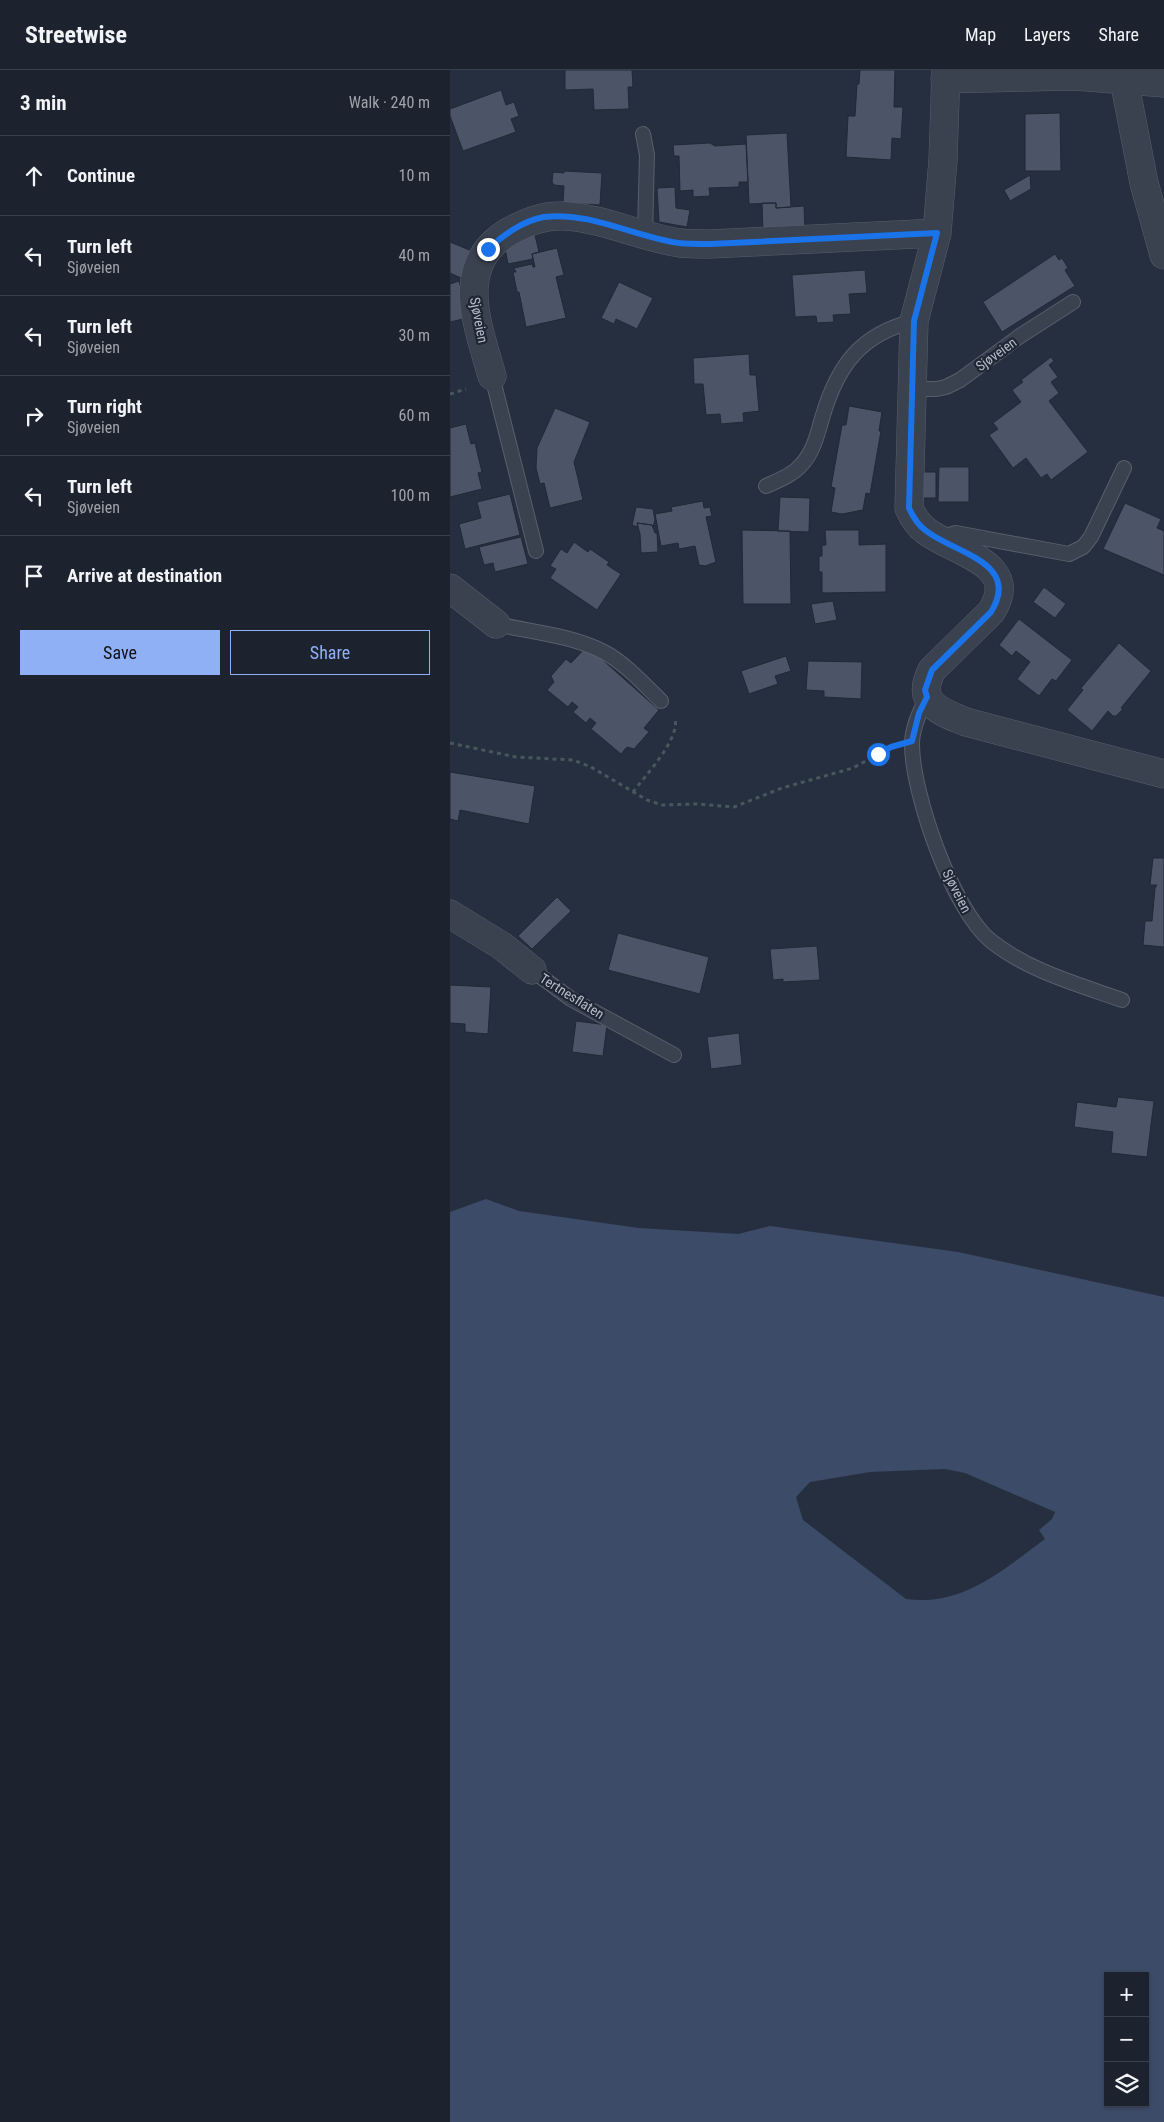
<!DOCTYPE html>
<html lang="en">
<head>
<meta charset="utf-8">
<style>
  :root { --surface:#1c232f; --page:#292f3b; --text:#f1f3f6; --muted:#a0a4aa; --line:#3a404b; --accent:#90b0f5 }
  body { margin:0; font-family:"Roboto Condensed",sans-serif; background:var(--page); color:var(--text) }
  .controls { position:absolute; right:15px; bottom:15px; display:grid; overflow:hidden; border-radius:0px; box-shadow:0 1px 4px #0004 }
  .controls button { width:45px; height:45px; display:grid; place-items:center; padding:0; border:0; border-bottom:1px solid var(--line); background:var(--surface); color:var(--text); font:25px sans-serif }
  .stop { position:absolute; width:15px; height:15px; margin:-11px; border:4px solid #1a73e8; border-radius:50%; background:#fff }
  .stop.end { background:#1a73e8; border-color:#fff; box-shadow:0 1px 5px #0008 }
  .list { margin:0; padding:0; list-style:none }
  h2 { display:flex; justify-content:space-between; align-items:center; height:65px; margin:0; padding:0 20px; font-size:21px }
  h2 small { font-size:16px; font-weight:400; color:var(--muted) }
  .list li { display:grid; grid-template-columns:32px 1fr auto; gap:15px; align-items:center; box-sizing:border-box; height:80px; padding:0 20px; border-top:1px solid var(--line) }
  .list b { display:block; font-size:19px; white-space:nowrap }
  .list p { margin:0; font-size:16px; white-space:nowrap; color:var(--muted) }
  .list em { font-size:16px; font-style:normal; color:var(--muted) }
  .actions { display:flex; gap:10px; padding:15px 20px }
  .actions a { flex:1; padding:11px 0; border:1px solid var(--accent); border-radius:0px; text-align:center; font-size:18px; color:var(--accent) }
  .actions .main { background:var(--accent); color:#111 }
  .icon { flex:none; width:28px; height:28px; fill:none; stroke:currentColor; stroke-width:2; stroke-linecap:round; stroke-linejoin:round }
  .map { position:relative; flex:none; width:714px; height:2052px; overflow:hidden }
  header { display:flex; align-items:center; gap:30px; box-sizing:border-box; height:70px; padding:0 25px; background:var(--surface); border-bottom:1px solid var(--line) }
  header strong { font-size:24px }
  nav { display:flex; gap:28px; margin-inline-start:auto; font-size:18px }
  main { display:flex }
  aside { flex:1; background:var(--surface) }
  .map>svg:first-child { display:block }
  .water { fill:#3c4b67; fill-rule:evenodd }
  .building { fill:#4c5567; stroke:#212836 }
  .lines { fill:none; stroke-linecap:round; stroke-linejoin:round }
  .service-casing { stroke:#585f6c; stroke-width:16 }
  .minor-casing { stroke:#585f6c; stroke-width:29 }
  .path { stroke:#46585d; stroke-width:3; stroke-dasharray:4 4; stroke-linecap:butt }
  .service { stroke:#3a414f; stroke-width:14 }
  .minor { stroke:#3a414f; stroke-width:28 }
  .route { stroke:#1a73e8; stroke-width:6 }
  .labels { text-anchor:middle; stroke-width:4.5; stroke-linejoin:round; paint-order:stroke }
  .street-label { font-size:14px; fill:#b6bcc9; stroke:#1f2634 }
</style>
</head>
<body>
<header>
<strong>Streetwise</strong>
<nav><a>Map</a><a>Layers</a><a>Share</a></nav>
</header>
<main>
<aside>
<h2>3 min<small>Walk · 240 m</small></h2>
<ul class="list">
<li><svg class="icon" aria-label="ahead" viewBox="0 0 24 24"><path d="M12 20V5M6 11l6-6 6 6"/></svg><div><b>Continue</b></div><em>10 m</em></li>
<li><svg class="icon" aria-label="left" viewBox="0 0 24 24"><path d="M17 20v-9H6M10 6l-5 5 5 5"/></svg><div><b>Turn left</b><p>Sjøveien</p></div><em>40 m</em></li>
<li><svg class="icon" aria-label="left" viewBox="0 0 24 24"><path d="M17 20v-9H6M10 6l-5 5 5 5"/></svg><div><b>Turn left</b><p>Sjøveien</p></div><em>30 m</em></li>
<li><svg class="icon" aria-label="right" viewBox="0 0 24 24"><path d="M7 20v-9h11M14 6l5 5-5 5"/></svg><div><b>Turn right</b><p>Sjøveien</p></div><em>60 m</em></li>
<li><svg class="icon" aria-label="left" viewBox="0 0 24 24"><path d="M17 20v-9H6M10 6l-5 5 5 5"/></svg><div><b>Turn left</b><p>Sjøveien</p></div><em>100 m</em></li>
<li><svg class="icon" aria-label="arrive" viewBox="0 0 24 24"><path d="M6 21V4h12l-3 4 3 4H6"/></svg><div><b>Arrive at destination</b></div></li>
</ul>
<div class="actions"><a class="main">Save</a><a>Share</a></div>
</aside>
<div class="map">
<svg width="714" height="2052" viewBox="0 0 714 2052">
  <rect width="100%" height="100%" fill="#262f3f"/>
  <path class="water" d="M36,1129L69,1141L189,1158L288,1164L320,1156L508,1182L714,1227V2052H0V1142ZM495,1399L515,1403L605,1442L602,1449L589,1460L595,1469C553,1500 512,1537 456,1529L353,1450L346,1427L360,1412L420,1402ZM658,1906H695V2033H658Z"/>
  <path class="building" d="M115,0H182L183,17H178L179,39L144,40L143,19L115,20Z
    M410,0H445L444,37H453L451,69L442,68L441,90L396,87L398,46H405L407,14H409Z
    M51,20L56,35L64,32L69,46L61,49L66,62L13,81L0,46V39Z
    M610,43L611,101H575V44Z
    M337,63L341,137L326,138V133L299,134L296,65Z
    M260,73L265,76L296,74L298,112H289V117L259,118L260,126L243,127V120L230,121L229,86H224L223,75Z
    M114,101L152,103L150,135L113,133L114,116L104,115L102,112L103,102L114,103Z
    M580,105L581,119L560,131L554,120Z
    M225,117L226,138L240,140L237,157L209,152L207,118Z
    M312,133H326V138L354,136L355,161L313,163Z
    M84,161L89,182L82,184L83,189L58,194L55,178Z
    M0,172L22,181L11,208L0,203Z
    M107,178L114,205L106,207L116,248L76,257L69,222H67L63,202H66L64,198L82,194L83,197H85L82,184Z
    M605,184L609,190L612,188L618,198L615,200L625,216L552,262L533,232Z
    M415,200L417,223L399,224L401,244L383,245L384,252L367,253L366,246L345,247L342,205Z
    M9,211L18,248L0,252V214Z
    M169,212L203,228L187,259L166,249L164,254L151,248Z
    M299,284L300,305H306L309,341L293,343L294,352L271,354L270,344L256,345L253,314H244L243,288Z
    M601,287L604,291L599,295L608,307L601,312L609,323L599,331L638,382L601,410L597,404L591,408L576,388L563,398L539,365L548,359L543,353L571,332L562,320L573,312L571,310Z
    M399,336L432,342L429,361H431L420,424L416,423L413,440L392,444L381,442L385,418L381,417L392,355H396Z
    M105,338L140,352L124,392L133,430L100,438L94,413L90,414L86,398L87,378Z
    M16,354L21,374L25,373L32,402L28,403L32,419L0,427V358Z
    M489,397H519V432H488Z
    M470,402H486V428H470Z
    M60,424L70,465L15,479L9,454L31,448L27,432Z
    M330,427L360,428L359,462L328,461Z
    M253,431L254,438L260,437L262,446L256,447L266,492L255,496L249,495L245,476L229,479L228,473L211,476L205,444L222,441L221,437Z
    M675,433L711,449L707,458L714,461V505L653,479Z
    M186,437L203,439L205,450L203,457L202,455L187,453L188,457L182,455Z
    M187,453L202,455L205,463H207L208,482L191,483L190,464Z
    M292,460L340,461L341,534H293Z
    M375,460H409V475L436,474V522L372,523V502H369V486H372V475H376Z
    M71,467L78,494L45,502L43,493L34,495L29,477Z
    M124,472L138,482L140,479L159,492L157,495L171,504L147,540L100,508L106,499L100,496L111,479L117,483Z
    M594,517L616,534L605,548L583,532Z
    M383,531L387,550L365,554L361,534Z
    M569,549L622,590L606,611L602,609L589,626L567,609L580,592L566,581L562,586L549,575Z
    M669,573L701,601L671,638L673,639L666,646H663L658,641L642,661L617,640L633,620L631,618Z
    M137,576L209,640L194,658L199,662L184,679L177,677L171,684L141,659L146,653L140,648L136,653L123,642L128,637L122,632L118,637L97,620L104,612L101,606L116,589L121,593Z
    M336,586L341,601L325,606L328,614L299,624L291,601Z
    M358,591L412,592L411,629L374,627V621L356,620Z
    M0,702L85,716L79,754L10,740L8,751L0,749Z
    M703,788H714V877L693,875L695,851H702L705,818L707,815H700Z
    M107,827L121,841L82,879L68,866Z
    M168,863L259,887L250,924L158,900Z
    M367,876L370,910L333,912V909L323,910L320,879Z
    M0,915L41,917L38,964L15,962V954L0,953Z
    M126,951L157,955L153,986L122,982Z
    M289,963L292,995L261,999L257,967Z
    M668,1027L704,1031L697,1087L661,1083L663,1062L624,1057L627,1032L666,1037Z"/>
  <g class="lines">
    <defs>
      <path id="service" d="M193,64L197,85L195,164
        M42,306L86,481
        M463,319H486L496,317L510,310L570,266L623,232
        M316,416C329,410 343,405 352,394C364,381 368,362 373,345C388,295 411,264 464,251
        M492,470L499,465L506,463L619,484L633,477L641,467L674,398
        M46,554C81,562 120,565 152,581C174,592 193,613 211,631
        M477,627C470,641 462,658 462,674C462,723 502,839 541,871C579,901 627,914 672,930
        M82,900L121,929L224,985"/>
      <path id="minor" d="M496,0L493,90L487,163L464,251L459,438C463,447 467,454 475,460C503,483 573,492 541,542L482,600C465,633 489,641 516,652L714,704
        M495,9L625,6L714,13
        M674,10L694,113L714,185
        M42,306C28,255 2,195 60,161C77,152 94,145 114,146C153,148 191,167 230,173C240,174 250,174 260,174L487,163
        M0,518L46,554
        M0,844L52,876L82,900"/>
    </defs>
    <use href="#service" class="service-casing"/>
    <use href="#minor" class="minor-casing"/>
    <path class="path" d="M0,324L16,319
      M0,673L66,687L123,690L141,697L197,730L212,735L247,734L284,737L332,718L403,698L439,678
      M183,722C195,706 230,669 225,649"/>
    <use href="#service" class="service"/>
    <use href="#minor" class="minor"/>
  </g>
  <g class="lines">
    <path class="route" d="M38,179C54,165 72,151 94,147C138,141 186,167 229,173C239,174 250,174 260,174L487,163L464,251L459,438C463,447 467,454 475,460C503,483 572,492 541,542L482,600L475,620L477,627L469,643L462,671L441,677L428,684"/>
  </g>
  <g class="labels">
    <g class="street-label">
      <text transform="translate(29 250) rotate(79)" y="5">Sjøveien</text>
      <text transform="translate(546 284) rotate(-36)" y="5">Sjøveien</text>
      <text transform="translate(507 821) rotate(63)" y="5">Sjøveien</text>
      <text transform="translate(122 926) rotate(32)" y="5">Tertnesflaten</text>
    </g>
  </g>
</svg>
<div class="controls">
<button>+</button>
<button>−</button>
<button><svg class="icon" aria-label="layers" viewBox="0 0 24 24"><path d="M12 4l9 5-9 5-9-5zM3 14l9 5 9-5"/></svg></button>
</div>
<div class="stop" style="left:428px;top:684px"></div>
<div class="stop end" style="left:38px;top:179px"></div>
</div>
</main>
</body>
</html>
